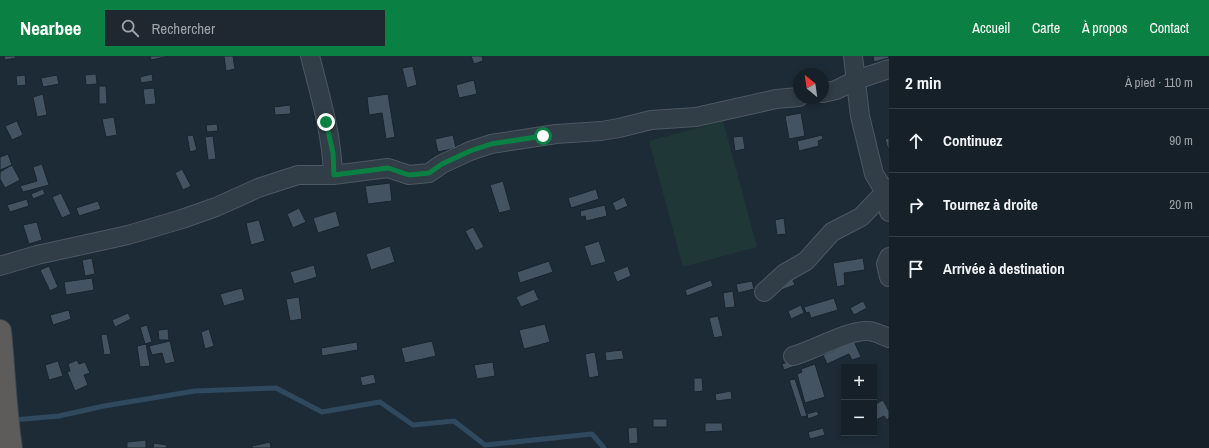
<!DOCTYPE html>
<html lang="fr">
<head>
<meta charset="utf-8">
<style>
  :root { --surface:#162028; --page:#1f2830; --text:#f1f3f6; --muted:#9ea3a8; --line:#353e45; --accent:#0b8043 }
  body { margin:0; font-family:"Archivo Narrow",sans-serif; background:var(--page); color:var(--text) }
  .controls { position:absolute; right:12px; bottom:12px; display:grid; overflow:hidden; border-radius:0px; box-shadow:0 2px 6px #0003 }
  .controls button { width:36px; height:36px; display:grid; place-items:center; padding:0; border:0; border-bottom:1px solid var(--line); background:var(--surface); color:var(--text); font:20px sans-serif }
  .compass { position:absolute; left:793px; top:12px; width:36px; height:36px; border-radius:50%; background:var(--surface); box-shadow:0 2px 6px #0003; rotate:331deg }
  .stop { position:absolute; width:12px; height:12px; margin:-9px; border:3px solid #0b8043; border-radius:50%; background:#fff }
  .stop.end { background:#0b8043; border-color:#fff; box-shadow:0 1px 4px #0008 }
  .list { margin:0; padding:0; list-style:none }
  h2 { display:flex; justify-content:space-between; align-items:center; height:52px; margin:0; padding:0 16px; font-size:17px }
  h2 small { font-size:13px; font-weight:400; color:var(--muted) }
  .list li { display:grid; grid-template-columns:26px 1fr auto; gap:12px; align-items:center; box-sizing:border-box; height:64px; padding:0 16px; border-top:1px solid var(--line) }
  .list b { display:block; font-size:15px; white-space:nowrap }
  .list em { font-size:13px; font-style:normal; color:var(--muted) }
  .icon { flex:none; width:22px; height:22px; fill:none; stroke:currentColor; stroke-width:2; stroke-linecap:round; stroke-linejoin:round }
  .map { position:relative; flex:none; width:889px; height:392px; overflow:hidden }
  header { display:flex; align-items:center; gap:24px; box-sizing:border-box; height:56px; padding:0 20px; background:var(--accent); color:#fff }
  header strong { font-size:19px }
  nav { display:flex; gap:22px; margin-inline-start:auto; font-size:14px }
  .search { width:280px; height:36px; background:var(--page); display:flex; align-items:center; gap:10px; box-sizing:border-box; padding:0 14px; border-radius:0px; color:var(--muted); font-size:15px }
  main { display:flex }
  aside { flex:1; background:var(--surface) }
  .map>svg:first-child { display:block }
  .green { fill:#1f3737 }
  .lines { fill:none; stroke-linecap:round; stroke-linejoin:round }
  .stream { stroke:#2f495f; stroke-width:5 }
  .building { fill:#435361; stroke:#19242d }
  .minor-casing { stroke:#4c5862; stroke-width:20 }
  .trunk-casing { stroke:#3c4851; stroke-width:24 }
  .minor { stroke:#313d47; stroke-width:18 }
  .trunk { stroke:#5e5c5a; stroke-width:22 }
  .route { stroke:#0b8043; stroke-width:5 }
</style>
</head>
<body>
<header>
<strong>Nearbee</strong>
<div class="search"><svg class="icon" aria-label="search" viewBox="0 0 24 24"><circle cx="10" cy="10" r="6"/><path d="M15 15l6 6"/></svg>Rechercher</div>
<nav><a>Accueil</a><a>Carte</a><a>À propos</a><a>Contact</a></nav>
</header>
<main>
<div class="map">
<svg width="889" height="392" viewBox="0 0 889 392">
  <rect width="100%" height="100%" fill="#1d2b36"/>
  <path class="green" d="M723,65L757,191L683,211L649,85Z"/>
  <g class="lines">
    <path class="stream" d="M13,364L59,360L104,350L195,335L276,332L322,356L380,346L413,369L454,365L485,389L592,378L604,392"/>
  </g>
  <path class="building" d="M4,0H15L16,2L5,4Z
    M150,0H170L151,4Z
    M224,0H233L235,13L226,15Z
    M471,0H482L483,5L474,8Z
    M873,0H889V2L874,6Z
    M413,10L417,29L407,32L402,12Z
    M96,18L97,28L86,29L85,19Z
    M152,18L153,25L141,27L140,21Z
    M25,19L26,29L17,30L16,20Z
    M57,19L59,28L43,31L41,22Z
    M474,24L477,38L459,42L456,29Z
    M99,30H106L107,48H99Z
    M154,32L156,48L145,49L143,33Z
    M43,38L47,59L37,61L33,41Z
    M388,38L395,81L386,83L382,57L369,59L367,41Z
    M290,49L291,58L275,59L274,51Z
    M801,57L805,80L789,83L785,60Z
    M114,61L117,79L106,81L102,63Z
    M17,65L23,79L12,84L5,70Z
    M217,68L218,75L207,76L206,69Z
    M193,79L197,94L190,96L187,80Z
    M453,79L456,92L438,96L435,83Z
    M822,79L823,83L818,85L819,90L799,95L797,85Z
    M213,80L216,103L208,104L205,81Z
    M743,80L745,93L735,95L733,81Z
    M889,82V93H888L885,83Z
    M8,98L12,109L0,114V101Z
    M42,108L49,129L23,136L20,130L37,125L33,111Z
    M12,109L20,124L5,132L0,123V116Z
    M182,113L191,130L183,134L175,117Z
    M503,125L511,154L499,157L490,129Z
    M390,127L392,145L368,148L365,130Z
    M43,133L45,138L33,143L31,138Z
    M596,133L599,143L571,152L568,142Z
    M61,137L71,158L62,162L52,141Z
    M624,141L628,150L616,155L612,147Z
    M27,143L29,150L10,156L7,149Z
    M98,145L101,153L79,160L76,152Z
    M605,149L607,160L586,165L585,160L581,161L580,155Z
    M299,152L306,166L293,172L287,158Z
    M336,155L340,170L318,177L313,162Z
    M784,162L786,178L777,179L775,164Z
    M259,164L265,185L251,189L246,167Z
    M37,166L42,184L29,188L23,169Z
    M473,171L484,191L476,195L465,175Z
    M599,185L606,206L591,210L584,190Z
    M390,190L395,206L371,214L366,198Z
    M92,202L95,218L85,220L82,204Z
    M863,202L865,214L844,217L845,229L837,231L833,207Z
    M549,205L553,216L520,227L517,216Z
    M314,209L317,221L294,228L290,216Z
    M49,210L58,231L50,235L40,214Z
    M628,210L631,220L617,226L613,216Z
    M92,222L94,234L66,239L64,226Z
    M792,222L795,229L778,235Z
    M711,224L713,230L687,240L685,234Z
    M752,225L754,233L738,237L736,228Z
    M242,232L245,244L224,250L220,238Z
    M534,233L539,244L521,251L516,241Z
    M733,235L735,251L725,252L723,237Z
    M299,241L302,263L290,265L286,243Z
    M834,242L838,254L811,262L809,256L806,257L804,251Z
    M863,245L867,252L854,259L850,252Z
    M801,249L804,257L791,263L788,255Z
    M69,254L71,263L53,269L50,259Z
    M128,257L131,263L115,271L112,264Z
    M718,260L723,280L714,282L709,262Z
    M545,268L550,286L524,293L519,274Z
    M147,269L152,286L145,288L140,271Z
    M168,273L169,284H159L158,274Z
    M209,273L214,290L205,293L201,276Z
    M107,278L111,298L104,299L101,279Z
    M170,285L175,306L165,308L162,297L152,299L149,290Z
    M432,285L436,300L405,307L401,292Z
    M854,285L861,301L852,304L849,298L827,308L823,299Z
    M357,286L358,294L322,300L321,292Z
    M146,288L150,310L140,311L137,290Z
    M622,294L624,303L606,305L605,296Z
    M595,296L599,320L589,322L585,298Z
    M801,301L803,307L784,314L782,308Z
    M77,304L79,308L85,306L90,317L84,319L88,329L75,335L67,316L70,315L68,308Z
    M58,305L63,320L49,324L45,309Z
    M493,306L495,320L477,323L474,309Z
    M815,308L825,341L805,347L797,318L802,316L801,313Z
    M374,318L376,327L362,330L360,321Z
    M694,322H702L703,335L694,336Z
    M795,323L807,360L801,361L789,324Z
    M731,335L732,343L716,345L715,338Z
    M883,344L889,355V362L887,364L884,360L874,365V349Z
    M817,355L819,359L808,363L807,358Z
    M653,363H667V371H653Z
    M705,367H722L723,375L705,376Z
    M637,371L638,387L629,388L628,372Z
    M823,372L825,379L810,383L808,376Z
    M146,384V392H127V386Z
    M270,386L271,392H252V390Z
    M154,387L167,389L166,392H153Z"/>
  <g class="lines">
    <defs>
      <path id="minor" d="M310,0C320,39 332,79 333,119
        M853,0L860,60L874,118L885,136L889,156
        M823,37L836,34L856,24L889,13
        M889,201L886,208L889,221
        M0,210L37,199L128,179L182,163L216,151L258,132L298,119H333L388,112L409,119L429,117L442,108L470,95L491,88L556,78L601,75L619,72L651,64L696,61L776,43L799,41
        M764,236L785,217L806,205L832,176L861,161L889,132
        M793,300C815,294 847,274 868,275C875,275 883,280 889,282"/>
      <path id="trunk" d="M0,275C4,314 5,353 11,392"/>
    </defs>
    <use href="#minor" class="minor-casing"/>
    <use href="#trunk" class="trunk-casing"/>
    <use href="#minor" class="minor"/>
    <use href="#trunk" class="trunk"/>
  </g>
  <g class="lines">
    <path class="route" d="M326,66L333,97L334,119L388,112L409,119L429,117L442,108L470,95L491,88L543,80"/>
  </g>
</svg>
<div class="controls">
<button>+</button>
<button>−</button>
</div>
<svg class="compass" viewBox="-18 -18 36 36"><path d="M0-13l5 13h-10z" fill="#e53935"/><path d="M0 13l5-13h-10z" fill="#9ea3a8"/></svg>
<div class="stop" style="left:543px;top:80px"></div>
<div class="stop end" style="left:326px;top:66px"></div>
</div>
<aside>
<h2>2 min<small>À pied · 110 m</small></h2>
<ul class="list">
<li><svg class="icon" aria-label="ahead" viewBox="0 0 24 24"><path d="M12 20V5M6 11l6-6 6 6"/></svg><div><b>Continuez</b></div><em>90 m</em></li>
<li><svg class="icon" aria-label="right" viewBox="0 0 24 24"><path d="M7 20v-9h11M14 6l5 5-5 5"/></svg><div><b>Tournez à droite</b></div><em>20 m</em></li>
<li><svg class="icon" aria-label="arrive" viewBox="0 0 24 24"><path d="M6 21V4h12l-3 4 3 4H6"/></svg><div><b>Arrivée à destination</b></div></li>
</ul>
</aside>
</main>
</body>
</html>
